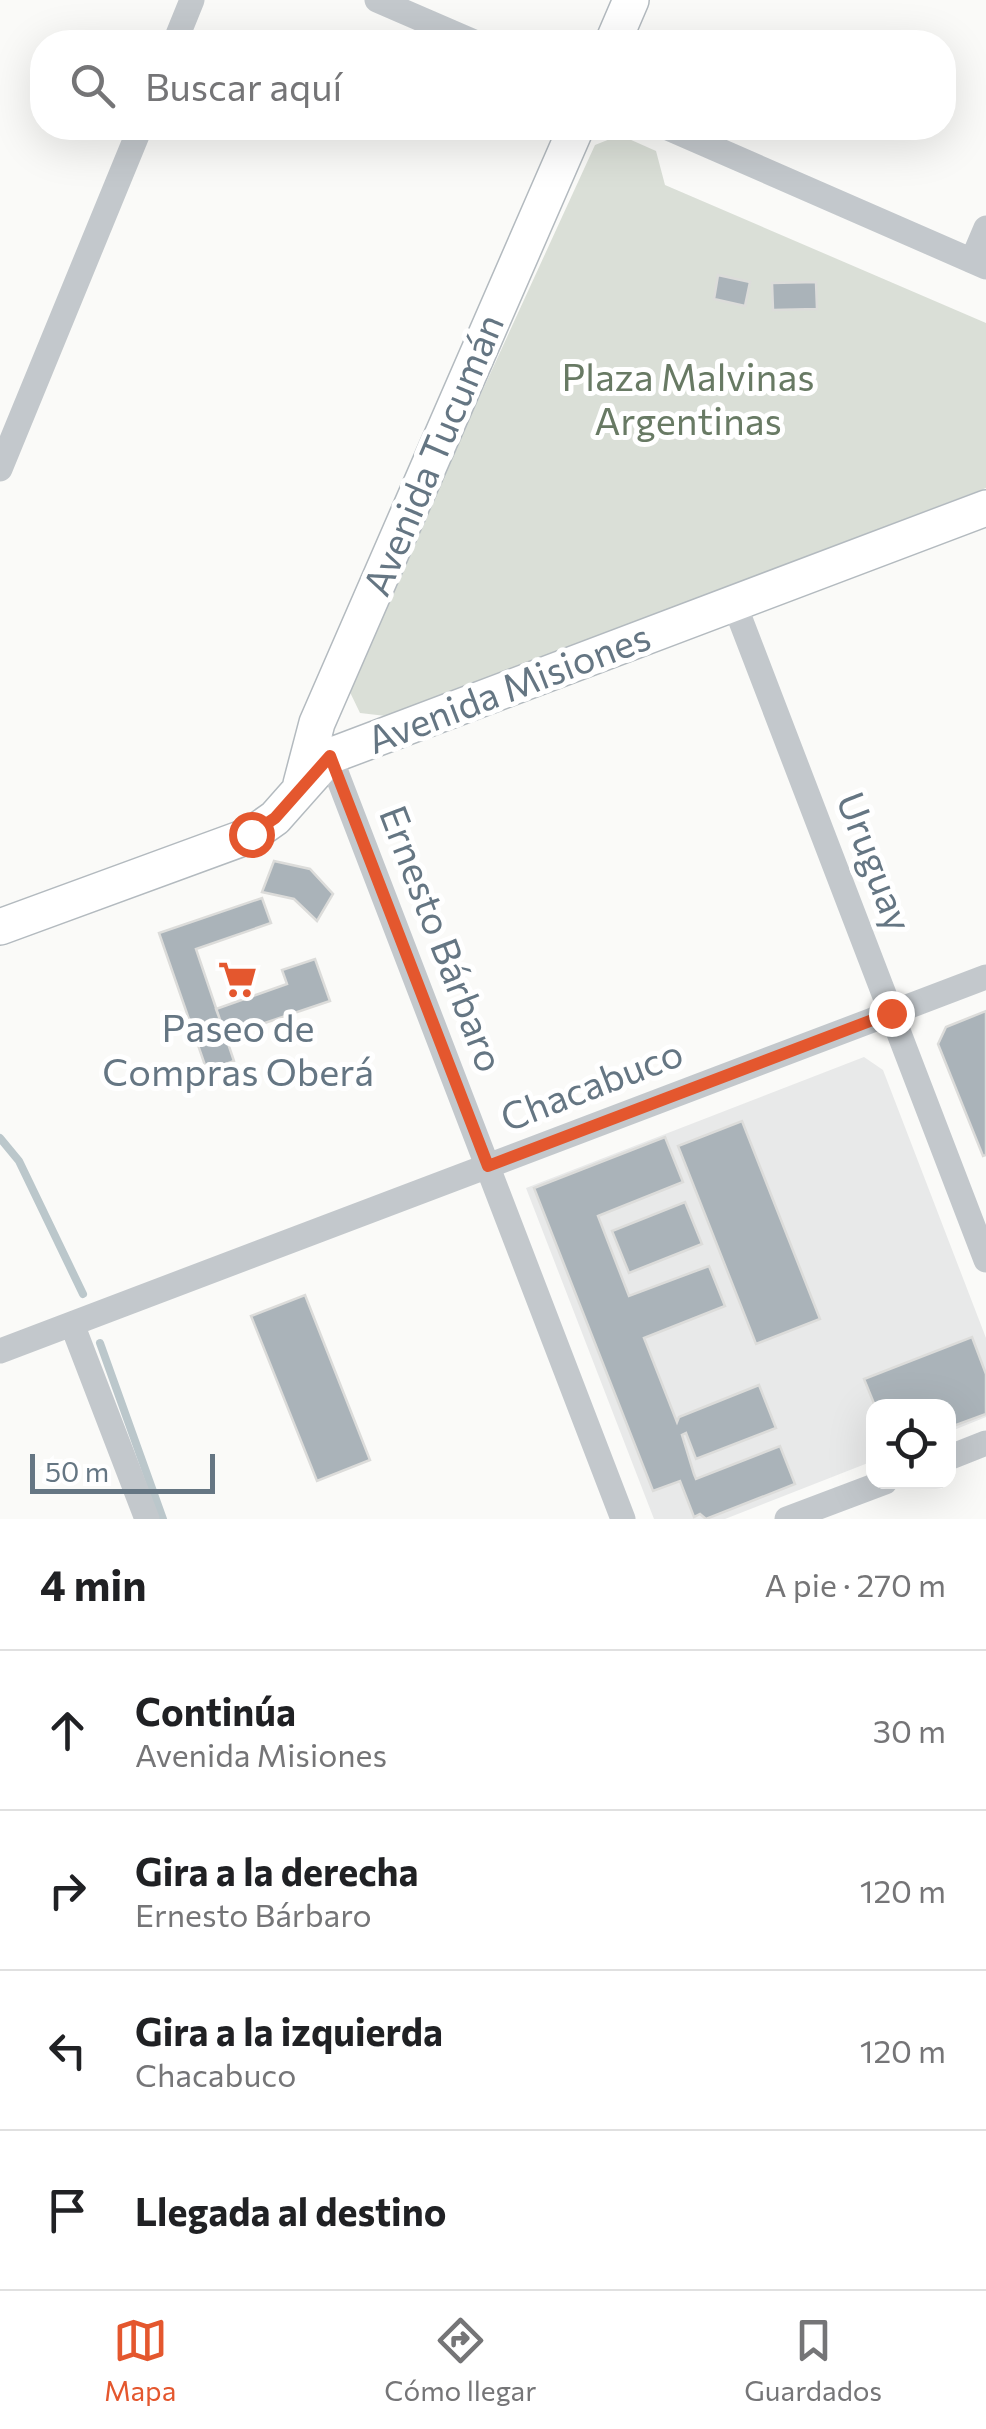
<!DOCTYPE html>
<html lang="es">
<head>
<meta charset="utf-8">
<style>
  :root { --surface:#fff; --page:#f2f2f2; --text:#202124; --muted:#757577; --line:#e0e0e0; --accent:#e4572e }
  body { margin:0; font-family:Commissioner,sans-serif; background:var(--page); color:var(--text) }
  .controls { position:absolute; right:30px; bottom:30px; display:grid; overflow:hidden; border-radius:20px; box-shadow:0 10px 40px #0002 }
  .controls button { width:90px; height:90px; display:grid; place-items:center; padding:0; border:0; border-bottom:2px solid var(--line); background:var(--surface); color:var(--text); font:50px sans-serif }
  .scale { position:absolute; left:30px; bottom:25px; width:185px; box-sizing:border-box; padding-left:10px; border:5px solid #657683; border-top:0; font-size:28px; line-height:35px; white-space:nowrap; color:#657683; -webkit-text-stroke:8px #fff; paint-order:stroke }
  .stop { position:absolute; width:30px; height:30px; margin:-22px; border:8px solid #e4572e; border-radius:50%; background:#fff }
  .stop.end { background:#e4572e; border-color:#fff; box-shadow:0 2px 10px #0008 }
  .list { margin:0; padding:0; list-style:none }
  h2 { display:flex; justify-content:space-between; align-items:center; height:130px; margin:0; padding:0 40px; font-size:42px }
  h2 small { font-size:32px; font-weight:400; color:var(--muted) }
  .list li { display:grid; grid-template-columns:65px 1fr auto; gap:30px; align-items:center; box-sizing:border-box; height:160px; padding:0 40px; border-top:2px solid var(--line) }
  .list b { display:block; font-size:38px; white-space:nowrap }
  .list p { margin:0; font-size:32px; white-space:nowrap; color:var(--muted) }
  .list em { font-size:32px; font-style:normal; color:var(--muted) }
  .icon { flex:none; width:55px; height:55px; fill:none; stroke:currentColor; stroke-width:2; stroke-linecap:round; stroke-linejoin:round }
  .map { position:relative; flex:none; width:986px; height:1519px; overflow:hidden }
  .search { position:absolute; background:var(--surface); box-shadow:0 10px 40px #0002; left:30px; right:30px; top:30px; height:110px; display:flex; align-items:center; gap:25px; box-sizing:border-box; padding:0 35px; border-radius:40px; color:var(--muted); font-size:38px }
  .sheet { height:770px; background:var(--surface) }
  nav { display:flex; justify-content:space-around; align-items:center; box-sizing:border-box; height:140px; border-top:2px solid var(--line); background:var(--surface); font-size:28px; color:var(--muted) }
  nav a { display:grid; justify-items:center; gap:5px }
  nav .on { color:var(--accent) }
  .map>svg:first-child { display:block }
  .built { fill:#e8e9e9 }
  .green { fill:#dadfd7 }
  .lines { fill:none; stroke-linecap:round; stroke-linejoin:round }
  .stream { stroke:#bbc7cb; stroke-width:8 }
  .building { fill:#aab3b9; stroke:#dcdcda; stroke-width:2.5 }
  .secondary-casing { stroke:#b3babf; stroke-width:38 }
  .street { stroke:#c3c8cc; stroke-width:25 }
  .secondary { stroke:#fff; stroke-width:35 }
  .route { stroke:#e4572e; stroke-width:12 }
  .labels { text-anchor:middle; stroke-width:10; stroke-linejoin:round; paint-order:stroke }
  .park-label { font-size:38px; fill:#687a64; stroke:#fff }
  .street-label { font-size:38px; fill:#657683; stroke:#fff }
  .poi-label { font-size:38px; fill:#657683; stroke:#fff }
</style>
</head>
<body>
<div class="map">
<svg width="986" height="1519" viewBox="0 0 986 1519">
  <rect width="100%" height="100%" fill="#fafaf8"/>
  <path class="built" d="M864,1057L883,1070L986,1338V1417L949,1432L948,1406H874L873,1461L725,1519H654L526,1188Z"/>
  <path class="green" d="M620,135L656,151L665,185L986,323V488L386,716L360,713L347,686L595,145Z"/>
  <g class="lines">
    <path class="stream" d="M0,1138L19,1161L83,1294
      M100,1343L163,1519"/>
  </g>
  <path class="building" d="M718,275L750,282L745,306L714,299Z
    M816,282L817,309L773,310L772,283Z
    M274,861L310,869L333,894L317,921L294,899L262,892Z
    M262,898L271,923L196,949L234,1061L207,1071L159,933Z
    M315,959L330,1001L226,1036L216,1009L287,984L282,970Z
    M986,1011V1155L983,1156L938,1044L946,1027Z
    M742,1121L820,1319L756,1344L678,1146Z
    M665,1137L683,1182L598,1216L629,1296L709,1266L725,1306L644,1338L677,1422L679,1417L759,1385L776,1428L696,1459L686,1433L682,1435L694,1474L696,1479L780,1446L795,1484L706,1519L700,1514L694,1517L680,1481L653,1491L534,1188Z
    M685,1202L702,1244L629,1273L612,1231Z
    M305,1295L370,1460L317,1481L251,1316Z
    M972,1337L986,1374V1414L948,1428V1406H875L864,1379Z"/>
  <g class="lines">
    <defs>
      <path id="secondary" d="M613,42L631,0
        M301,784L317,723L576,128
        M0,927L251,835L275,818L330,756L986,508"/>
    </defs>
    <use href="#secondary" class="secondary-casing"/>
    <path class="street" d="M377,0L474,42
      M175,42L192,0
      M668,128L986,267
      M972,261L986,228
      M0,469L140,128
      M734,603L986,1260
      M326,746L623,1519
      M72,1324L147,1519
      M0,1351L986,977
      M948,1458L986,1443
      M787,1519L885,1482"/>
    <use href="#secondary" class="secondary"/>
  </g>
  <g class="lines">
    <path class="route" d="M251,834L275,818L330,756L488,1166L891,1013"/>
  </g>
  <defs>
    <symbol id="supermarket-bare" viewBox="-9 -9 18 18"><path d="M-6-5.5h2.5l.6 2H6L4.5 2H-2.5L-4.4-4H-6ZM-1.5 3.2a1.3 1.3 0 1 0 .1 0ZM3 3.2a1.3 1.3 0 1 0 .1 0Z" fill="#e4572e" stroke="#fff" stroke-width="2.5" paint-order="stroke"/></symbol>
  </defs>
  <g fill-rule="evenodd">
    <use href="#supermarket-bare" x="210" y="952" width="55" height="55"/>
  </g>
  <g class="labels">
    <g class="park-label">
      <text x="688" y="391">Plaza Malvinas<tspan x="688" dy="44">Argentinas</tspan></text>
    </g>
    <g class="street-label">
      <text transform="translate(434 455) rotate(-67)" y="13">Avenida Tucumán</text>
      <text transform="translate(509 689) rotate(-21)" y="13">Avenida Misiones</text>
      <text transform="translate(874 862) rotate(69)" y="13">Uruguay</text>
      <text transform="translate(441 939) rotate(69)" y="13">Ernesto Bárbaro</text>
      <text transform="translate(592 1086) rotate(-21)" y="13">Chacabuco</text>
    </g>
    <g class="poi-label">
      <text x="238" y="1042">Paseo de<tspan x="238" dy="44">Compras Oberá</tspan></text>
    </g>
  </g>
</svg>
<div class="controls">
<button><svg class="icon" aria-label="locate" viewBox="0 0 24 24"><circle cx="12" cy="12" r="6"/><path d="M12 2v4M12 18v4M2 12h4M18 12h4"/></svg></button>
</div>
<div class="scale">50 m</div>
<div class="stop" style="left:251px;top:834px"></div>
<div class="stop end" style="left:891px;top:1013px"></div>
<div class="search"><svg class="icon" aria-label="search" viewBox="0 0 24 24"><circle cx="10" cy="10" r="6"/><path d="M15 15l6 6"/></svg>Buscar aquí</div>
</div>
<section class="sheet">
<h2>4 min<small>A pie · 270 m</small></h2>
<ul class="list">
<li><svg class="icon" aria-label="ahead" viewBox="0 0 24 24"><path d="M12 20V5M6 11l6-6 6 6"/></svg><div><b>Continúa</b><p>Avenida Misiones</p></div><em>30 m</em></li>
<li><svg class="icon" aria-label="right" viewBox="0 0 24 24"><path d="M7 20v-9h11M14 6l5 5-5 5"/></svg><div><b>Gira a la derecha</b><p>Ernesto Bárbaro</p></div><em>120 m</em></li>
<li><svg class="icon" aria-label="left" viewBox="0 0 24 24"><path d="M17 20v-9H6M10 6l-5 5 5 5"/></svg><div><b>Gira a la izquierda</b><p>Chacabuco</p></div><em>120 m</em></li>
<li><svg class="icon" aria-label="arrive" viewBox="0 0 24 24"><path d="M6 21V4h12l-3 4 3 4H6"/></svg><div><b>Llegada al destino</b></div></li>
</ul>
</section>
<nav>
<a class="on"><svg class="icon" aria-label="map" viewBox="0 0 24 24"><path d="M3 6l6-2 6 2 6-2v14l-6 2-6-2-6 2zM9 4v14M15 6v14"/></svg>Mapa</a>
<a><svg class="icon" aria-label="directions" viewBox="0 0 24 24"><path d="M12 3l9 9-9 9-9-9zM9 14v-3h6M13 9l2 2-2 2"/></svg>Cómo llegar</a>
<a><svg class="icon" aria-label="saved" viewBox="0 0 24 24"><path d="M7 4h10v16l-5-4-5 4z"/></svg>Guardados</a>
</nav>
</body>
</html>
